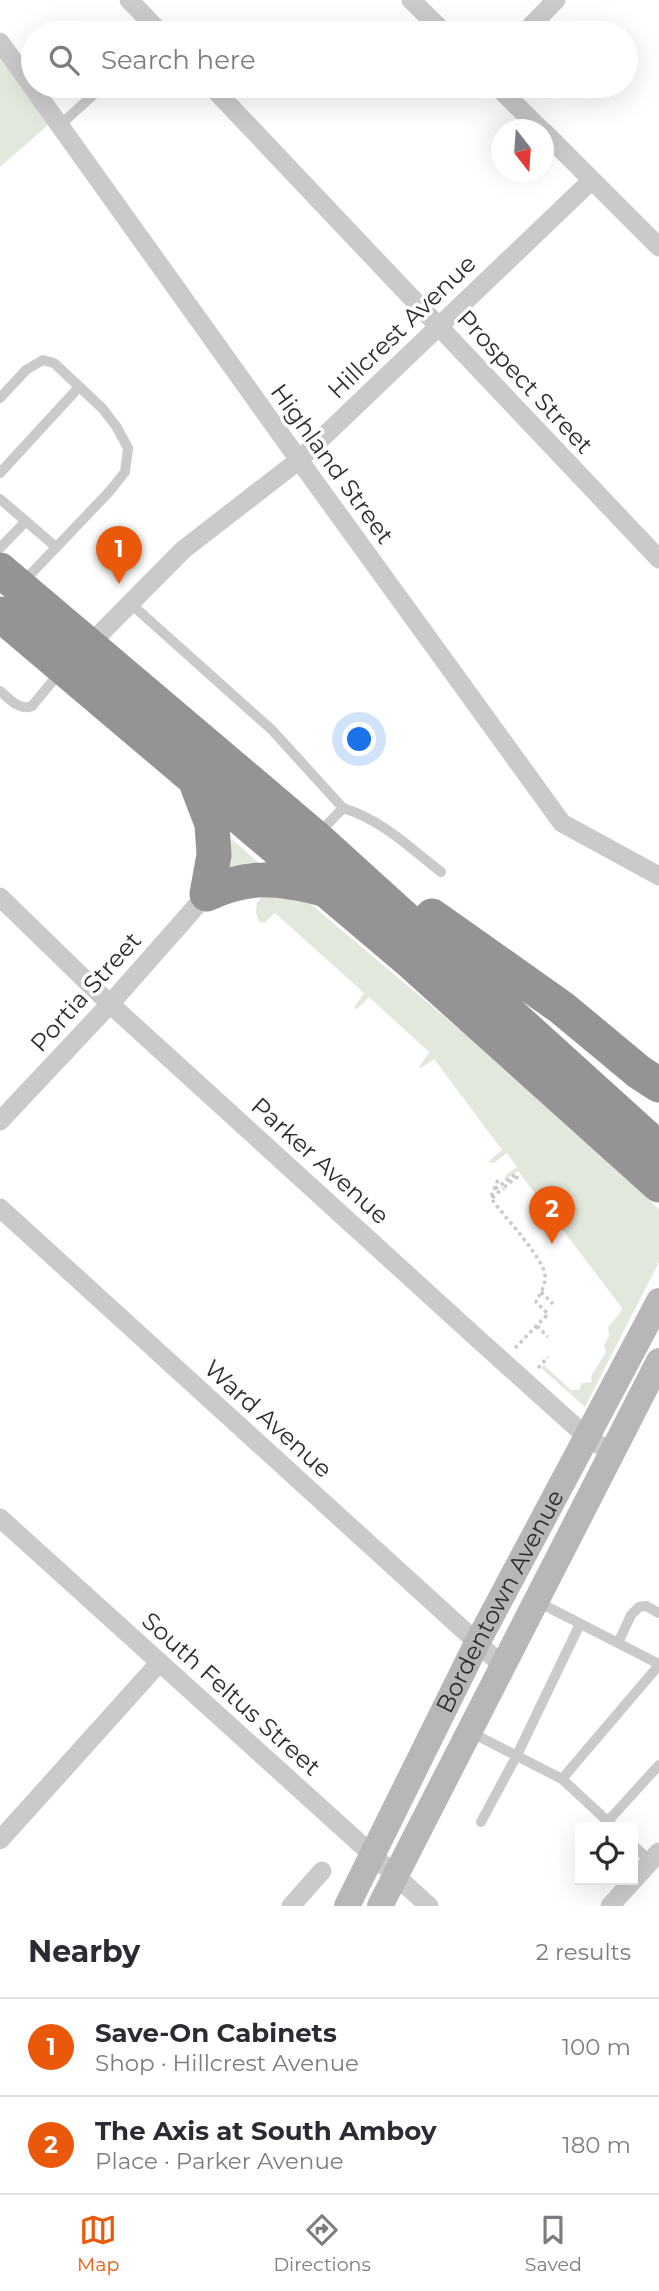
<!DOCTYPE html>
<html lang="en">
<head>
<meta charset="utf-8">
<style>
  :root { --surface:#fff; --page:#f2f2f3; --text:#2b2b33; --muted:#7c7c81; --line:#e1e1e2; --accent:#ea580c }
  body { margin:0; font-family:Montserrat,sans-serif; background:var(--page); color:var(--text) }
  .controls { position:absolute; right:21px; bottom:21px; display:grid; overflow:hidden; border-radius:0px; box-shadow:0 7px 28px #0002 }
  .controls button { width:63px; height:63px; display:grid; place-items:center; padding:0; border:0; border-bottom:2px solid var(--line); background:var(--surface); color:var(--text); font:35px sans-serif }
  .compass { position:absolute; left:491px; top:119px; width:63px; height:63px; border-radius:50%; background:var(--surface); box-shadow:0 7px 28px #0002; rotate:163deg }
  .you { position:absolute; left:360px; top:740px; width:24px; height:24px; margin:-18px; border:5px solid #fff; border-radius:50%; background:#1a73e8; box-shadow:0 0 0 10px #1a73e833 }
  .badge { display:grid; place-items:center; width:46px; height:46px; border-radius:50%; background:var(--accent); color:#fff; font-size:23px; font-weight:700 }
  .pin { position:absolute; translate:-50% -58px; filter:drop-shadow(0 2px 4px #0008) }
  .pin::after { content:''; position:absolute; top:37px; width:24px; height:21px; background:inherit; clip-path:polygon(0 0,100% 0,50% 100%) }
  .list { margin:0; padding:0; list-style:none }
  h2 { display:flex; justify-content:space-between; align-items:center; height:91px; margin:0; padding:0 28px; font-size:30px }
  h2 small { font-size:23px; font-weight:400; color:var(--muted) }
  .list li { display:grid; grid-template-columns:46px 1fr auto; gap:21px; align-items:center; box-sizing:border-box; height:98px; padding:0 28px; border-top:2px solid var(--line) }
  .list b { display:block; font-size:26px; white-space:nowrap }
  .list p { margin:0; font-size:23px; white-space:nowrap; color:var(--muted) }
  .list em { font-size:23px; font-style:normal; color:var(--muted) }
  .icon { flex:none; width:38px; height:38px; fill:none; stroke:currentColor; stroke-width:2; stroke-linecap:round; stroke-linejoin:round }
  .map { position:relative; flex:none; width:659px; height:1906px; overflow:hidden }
  .search { position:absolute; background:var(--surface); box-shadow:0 7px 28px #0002; left:21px; right:21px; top:21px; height:77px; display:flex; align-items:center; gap:18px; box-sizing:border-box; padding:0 24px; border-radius:38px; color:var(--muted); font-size:26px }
  .sheet { height:287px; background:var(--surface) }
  nav { display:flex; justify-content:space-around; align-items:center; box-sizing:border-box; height:98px; border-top:2px solid var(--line); background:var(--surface); font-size:19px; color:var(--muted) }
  nav a { display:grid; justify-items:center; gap:4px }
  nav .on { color:var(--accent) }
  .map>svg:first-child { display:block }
  .green { fill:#e2e9dc }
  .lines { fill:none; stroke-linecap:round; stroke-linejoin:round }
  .path { stroke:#cacaca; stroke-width:3.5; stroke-dasharray:3.5 3.5; stroke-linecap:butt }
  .lane { stroke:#cacaca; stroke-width:10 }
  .street { stroke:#cacaca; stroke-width:19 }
  .secondary { stroke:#b7b7b7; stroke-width:26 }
  .highway { stroke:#949494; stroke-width:35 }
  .labels { text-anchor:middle; stroke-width:7; stroke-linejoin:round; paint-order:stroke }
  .street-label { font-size:24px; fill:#2d2d2d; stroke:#fff }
</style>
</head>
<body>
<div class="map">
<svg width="659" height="1906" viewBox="0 0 659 1906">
  <rect width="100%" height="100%" fill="#fff"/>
  <path class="green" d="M0,59L48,125L0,167Z
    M232,839L260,864L226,870L229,842Z
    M266,894L305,901L312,905L550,1106L647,1193L653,1204L659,1209V1262L585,1407L541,1368L544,1365L571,1390H579L582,1383L592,1382L591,1376L606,1352L604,1345L609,1336L608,1327L621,1312L622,1308L518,1171L503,1181L507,1174L517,1167L507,1153L494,1163H490L489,1161L502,1150L434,1059L421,1068L419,1067L429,1052L369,997L357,1009L354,1008L364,993L275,913L264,923L259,922L256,912L257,902Z"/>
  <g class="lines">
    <path class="path" d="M498,1180L492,1194L493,1201C504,1216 544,1259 545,1275C546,1285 540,1294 536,1302L548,1314L515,1348
      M495,1189L516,1174L517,1177L503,1188L505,1190
      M492,1198L503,1188
      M541,1292L553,1304
      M537,1326L548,1337
      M538,1368L548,1357"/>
    <path class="lane" d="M60,125L103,86
      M0,398L26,370L43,360L54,363L102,408L116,426L128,448L127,457L125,472L109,492L24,581
      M0,473L79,387
      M0,499L56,547
      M0,548L26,521
      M130,603L272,730L343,808L318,834
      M0,691C10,699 19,711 32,706L61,671
      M343,808C382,820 409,847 441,872
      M538,1602L659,1664
      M618,1643L631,1615L639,1607L646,1606L659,1613
      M470,1732L562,1779L614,1827
      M562,1779L659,1665
      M608,1821L659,1765
      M481,1822L517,1755L580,1624
      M633,1845L650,1861"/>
    <path class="street" d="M129,0L161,33
      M411,0L445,33
      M524,33L556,0
      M0,42L299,460L562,823L659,876
      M211,86L659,559
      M497,86L541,130
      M544,132L659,247
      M88,646L183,550L299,460L591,181
      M0,897L110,1004L479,1340L588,1438L613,1453
      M0,1121L110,1004L207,894
      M0,1208L503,1666
      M0,1518L429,1906
      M0,1840L160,1662
      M291,1906L322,1871
      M610,1906L659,1852"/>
    <g class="secondary">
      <path id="s1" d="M347,1906L477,1643L659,1301"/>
      <path d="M380,1906L659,1361"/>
    </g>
    <path class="highway" d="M0,570L315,837L659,1149
      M0,614L411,962L659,1185
      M196,782L212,824L214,855L207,894
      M207,894C250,874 279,878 323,889
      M432,916L562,1008L639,1072L659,1085"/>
  </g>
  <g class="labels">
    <g class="street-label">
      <text transform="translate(402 327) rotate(-44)" y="8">Hillcrest Avenue</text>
      <text transform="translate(525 382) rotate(47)" y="8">Prospect Street</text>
      <text transform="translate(332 464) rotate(54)" y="8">Highland Street</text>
      <text transform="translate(86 992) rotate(-48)" y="8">Portia Street</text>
      <text transform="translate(320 1161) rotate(42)" y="8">Parker Avenue</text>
      <text transform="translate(268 1419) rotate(42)" y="8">Ward Avenue</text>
      <text dy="8" stroke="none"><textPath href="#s1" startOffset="341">Bordentown Avenue</textPath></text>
      <text transform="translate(231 1694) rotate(42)" y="8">South Feltus Street</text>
    </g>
  </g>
</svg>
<div class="controls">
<button><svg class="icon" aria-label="locate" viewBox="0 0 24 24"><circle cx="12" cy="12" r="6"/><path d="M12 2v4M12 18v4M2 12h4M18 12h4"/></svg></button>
</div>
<svg class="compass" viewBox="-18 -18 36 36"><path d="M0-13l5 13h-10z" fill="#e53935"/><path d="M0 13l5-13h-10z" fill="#7c7c81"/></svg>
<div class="you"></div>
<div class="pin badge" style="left:119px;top:584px">1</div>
<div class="pin badge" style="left:552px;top:1244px">2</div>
<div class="search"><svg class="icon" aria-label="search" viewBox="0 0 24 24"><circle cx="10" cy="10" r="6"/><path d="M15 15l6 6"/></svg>Search here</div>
</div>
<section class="sheet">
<h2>Nearby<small>2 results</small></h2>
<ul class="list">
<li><span class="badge">1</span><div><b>Save-On Cabinets</b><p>Shop · Hillcrest Avenue</p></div><em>100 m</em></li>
<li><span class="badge">2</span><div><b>The Axis at South Amboy</b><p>Place · Parker Avenue</p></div><em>180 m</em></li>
</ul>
</section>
<nav>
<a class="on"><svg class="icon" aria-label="map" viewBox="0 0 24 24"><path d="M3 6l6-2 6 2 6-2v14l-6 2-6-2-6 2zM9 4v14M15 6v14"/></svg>Map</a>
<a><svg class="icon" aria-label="directions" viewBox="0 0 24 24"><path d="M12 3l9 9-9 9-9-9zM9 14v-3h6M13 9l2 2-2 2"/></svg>Directions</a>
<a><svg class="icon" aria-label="saved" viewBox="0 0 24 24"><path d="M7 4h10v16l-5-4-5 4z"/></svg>Saved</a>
</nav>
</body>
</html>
